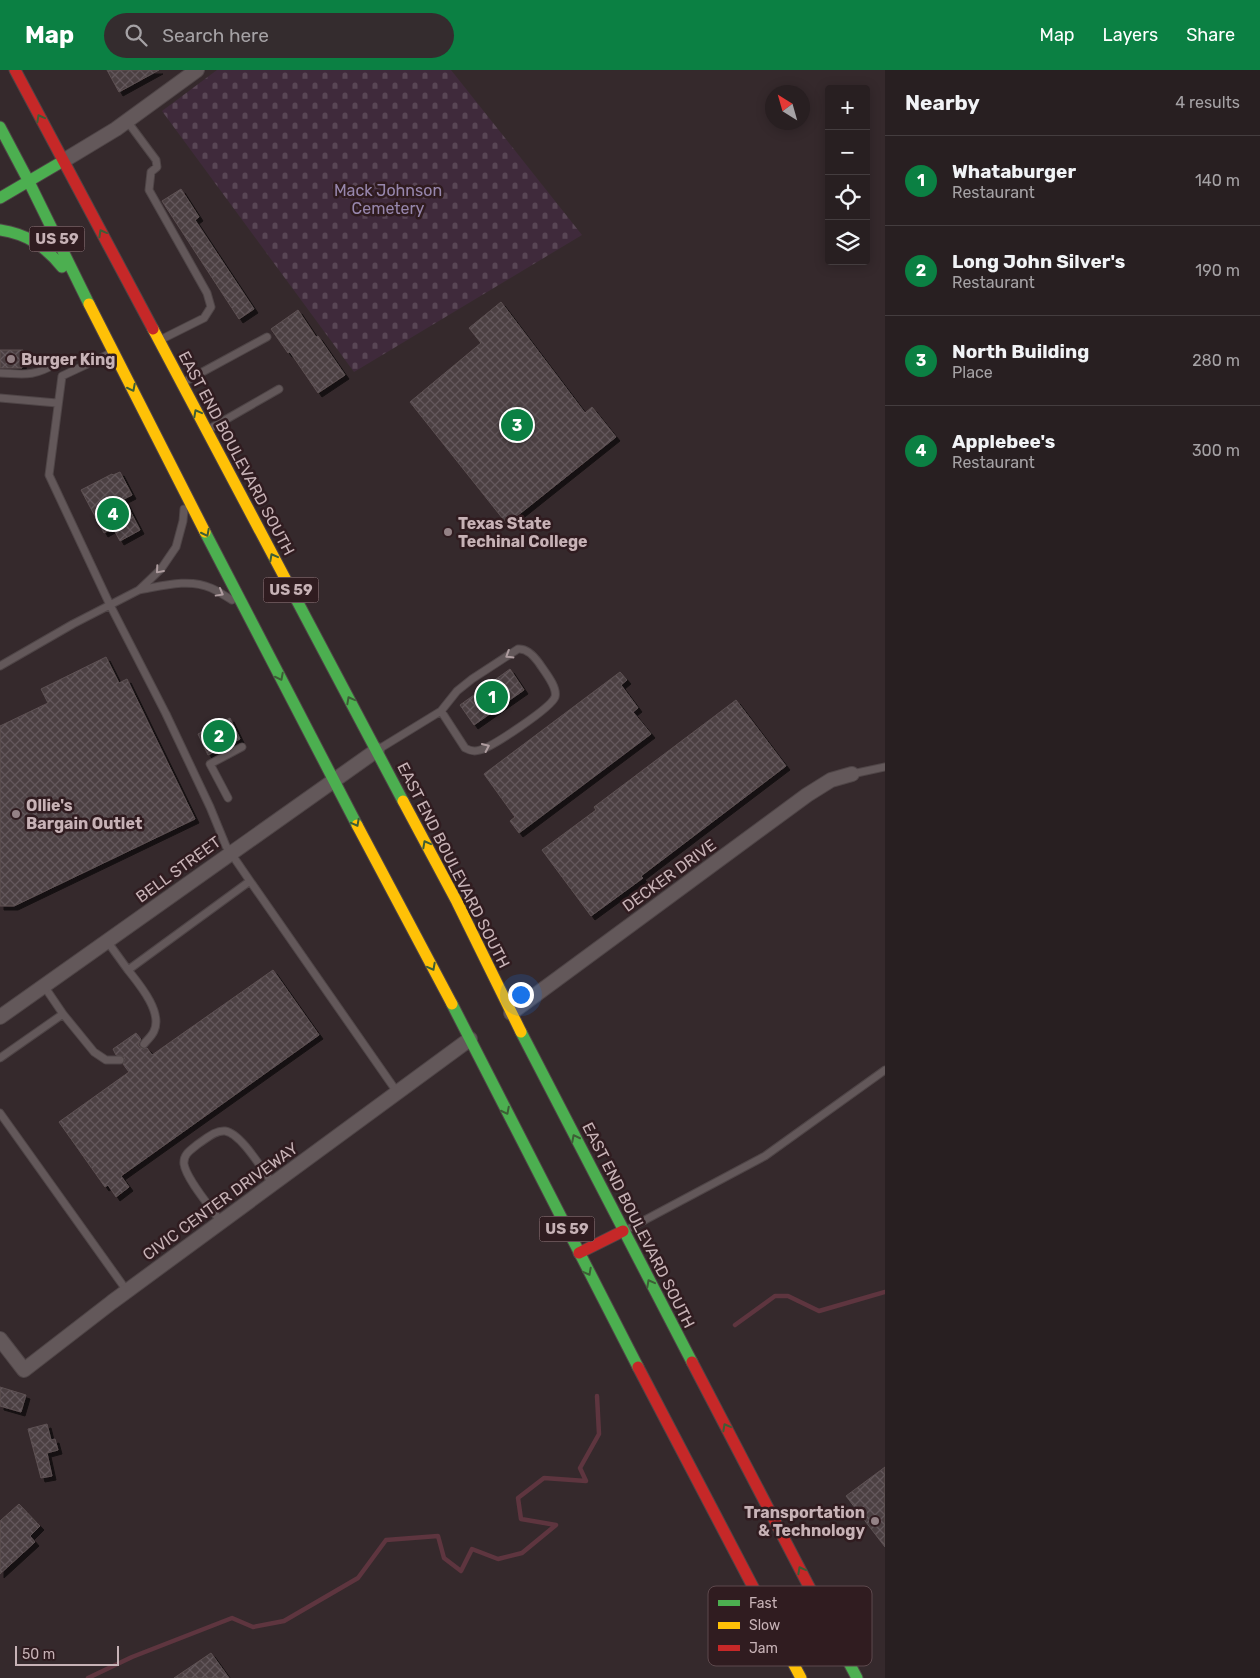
<!DOCTYPE html>
<html lang="en">
<head>
<meta charset="utf-8">
<style>
  :root { --surface:#281f21; --page:#342c2e; --text:#f1f3f6; --muted:#a5a2a5; --line:#443d3f; --accent:#0b8043 }
  body { margin:0; font-family:Rubik,sans-serif; background:var(--page); color:var(--text) }
  .controls { position:absolute; right:15px; top:15px; display:grid; overflow:hidden; border-radius:5px; box-shadow:0 2px 12px #0003 }
  .controls button { width:45px; height:45px; display:grid; place-items:center; padding:0; border:0; border-bottom:1px solid var(--line); background:var(--surface); color:var(--text); font:25px sans-serif }
  .compass { position:absolute; left:765px; top:15px; width:45px; height:45px; border-radius:50%; background:var(--surface); box-shadow:0 2px 12px #0003; rotate:323deg }
  .scale { position:absolute; left:15px; bottom:12px; width:104px; box-sizing:border-box; padding-left:5px; border:2px solid #c7b2b6; border-top:0; font-size:14px; line-height:18px; white-space:nowrap; color:#c7b2b6; -webkit-text-stroke:4px #301c20; paint-order:stroke }
  .you { position:absolute; left:520px; top:924px; width:18px; height:18px; margin:-12px; border:4px solid #fff; border-radius:50%; background:#1a73e8; box-shadow:0 0 0 8px #1a73e833 }
  .badge { display:grid; place-items:center; width:32px; height:32px; border-radius:50%; background:var(--accent); color:#fff; font-size:16px; font-weight:700 }
  .pin { position:absolute; translate:-50% -50%; border:2px solid #fff; box-shadow:0 1px 5px #0006 }
  .list { margin:0; padding:0; list-style:none }
  h2 { display:flex; justify-content:space-between; align-items:center; height:65px; margin:0; padding:0 20px; font-size:21px }
  h2 small { font-size:16px; font-weight:400; color:var(--muted) }
  .list li { display:grid; grid-template-columns:32px 1fr auto; gap:15px; align-items:center; box-sizing:border-box; height:90px; padding:0 20px; border-top:1px solid var(--line) }
  .list b { display:block; font-size:19px; white-space:nowrap }
  .list p { margin:0; font-size:16px; white-space:nowrap; color:var(--muted) }
  .list em { font-size:16px; font-style:normal; color:var(--muted) }
  .icon { flex:none; width:28px; height:28px; fill:none; stroke:currentColor; stroke-width:2; stroke-linecap:round; stroke-linejoin:round }
  .map { position:relative; flex:none; width:885px; height:1608px; overflow:hidden }
  header { display:flex; align-items:center; gap:30px; box-sizing:border-box; height:70px; padding:0 25px; background:var(--accent); color:#fff }
  header strong { font-size:24px }
  nav { display:flex; gap:28px; margin-inline-start:auto; font-size:18px }
  .search { width:350px; height:45px; background:var(--page); display:flex; align-items:center; gap:12px; box-sizing:border-box; padding:0 18px; border-radius:28px; color:var(--muted); font-size:19px }
  main { display:flex }
  aside { flex:1; background:var(--surface) }
  .map>svg:first-child { display:block }
  .cemetery { fill:url(#cemetery-stones) }
  .lines { fill:none; stroke-linecap:round; stroke-linejoin:round }
  .stream { stroke:#5e353f; stroke-width:4.5 }
  .building { fill:url(#building-cross-hatch); stroke:#5d5153; filter:url(#shadow) }
  .lane-casing { stroke:#4f4547; stroke-width:9 }
  .street-casing { stroke:#4f4547; stroke-width:16 }
  .fast-casing { stroke:#4f4446; stroke-width:13 }
  .slow-casing { stroke:#4f4446; stroke-width:13 }
  .jam-casing { stroke:#4f4446; stroke-width:13 }
  .lane { stroke:#63585a; stroke-width:7 }
  .street { stroke:#63585a; stroke-width:14 }
  .fast { stroke:#4caf50; stroke-width:11 }
  .slow { stroke:#ffc107; stroke-width:11 }
  .jam { stroke:#c62828; stroke-width:11 }
  .oneway { stroke:#3d5e36 }
  .oneway2 { stroke:#ae9c9f }
  .poi-dot { fill:#948286; stroke:#301c20; stroke-width:2 }
  .labels { text-anchor:middle; stroke-width:5; stroke-linejoin:round; paint-order:stroke }
  .shield { fill:#301c20; stroke:#9a8589; stroke-width:1 }
  .shield-label { font-size:15px; font-weight:bold; fill:#c7b2b6 }
  .park-label { font-size:16px; fill:#9787ad; stroke:#301c20 }
  .poi-label { font-size:16px; font-weight:bold; fill:#c7b2b6; stroke:#301c20; text-anchor:start }
  .street-label { font-size:16px; fill:#c7b2b6; stroke:#301c20 }
  .key { fill:#301c20; stroke:#5d494d; stroke-width:1 }
  .key-label { font-size:14px; fill:#c7b2b6 }
</style>
</head>
<body>
<header>
<strong>Map</strong>
<div class="search"><svg class="icon" aria-label="search" viewBox="0 0 24 24"><circle cx="10" cy="10" r="6"/><path d="M15 15l6 6"/></svg>Search here</div>
<nav><a>Map</a><a>Layers</a><a>Share</a></nav>
</header>
<main>
<div class="map">
<svg width="885" height="1608" viewBox="0 0 885 1608">
  <defs>
    <pattern id="cemetery-stones" width="16" height="16" patternUnits="userSpaceOnUse" patternTransform="scale(1.25)"><rect width="16" height="16" fill="#3f2a3b"/><path d="M2 7V4a2 2 0 0 1 4 0v3zM10 15v-3a2 2 0 0 1 4 0v3z" fill="#594655"/></pattern>
    <pattern id="building-cross-hatch" width="8" height="8" patternUnits="userSpaceOnUse" patternTransform="scale(1.25)"><rect width="8" height="8" fill="#4c4043"/><path d="M0 0l8 8M0 8l8-8" fill="none" stroke="#64595c"/></pattern>
    <filter id="shadow"><feDropShadow dx="4" dy="4" stdDeviation="0" flood-color="#0009"/></filter>
  </defs>
  <rect width="100%" height="100%" fill="#35292c"/>
  <path class="cemetery" d="M217,0H451L582,165L354,302L162,41Z"/>
  <g class="lines">
    <path class="stream" d="M735,1255L775,1226H788L819,1241L885,1222
      M88,1608L132,1587L232,1548L253,1557L284,1551L358,1508L386,1470L438,1466L444,1488L461,1501L472,1479L498,1489L522,1483L556,1455L521,1449L518,1428L544,1408L586,1411L580,1398L599,1364L597,1326"/>
  </g>
  <path class="building" d="M107,0H159L119,22Z
    M181,119L199,147L195,150L254,239L239,249L162,131Z
    M501,232L585,343L592,337L616,367L507,454L410,332L481,273L469,258Z
    M298,240L316,267L318,266L345,305L318,323L290,282L288,283L271,259Z
    M0,280H23L22,298H0Z
    M120,402L132,425L124,429L140,460L120,471L113,458L104,463L81,420L112,404L113,405Z
    M106,587L119,613L127,609L195,749L14,836H0V656L48,633L41,619Z
    M510,599L524,620L474,655L460,635Z
    M620,602L627,610L621,615L638,638L633,642L651,664L519,763L510,751L515,747L484,704Z
    M736,630L786,696L641,806L643,808L591,846L542,780L596,740L594,737Z
    M230,648L240,669L208,685L198,664Z
    M273,900L319,965L121,1106L129,1117L116,1127L108,1115L105,1117L59,1052L129,1002L123,994L125,990L124,987L116,985L113,979L136,963L141,969L139,973V976L143,979L147,978L152,985Z
    M0,1317L26,1325L21,1342L0,1336Z
    M47,1354L51,1370L55,1369L58,1380L47,1383L52,1406L41,1408L28,1359Z
    M885,1397V1477L846,1426Z
    M19,1434L40,1456L30,1466L35,1472L0,1504V1451Z
    M211,1583L229,1608H174Z"/>
  <g class="lines">
    <defs>
      <path id="lane" d="M127,51L156,90L157,97L151,102L149,120L207,223L211,237L204,248L162,269
        M0,303C24,304 33,307 55,294
        M184,312L267,267
        M0,328L57,333
        M211,358L279,319
        M139,520C162,516 189,508 211,518C218,521 225,526 232,530
        M0,596L73,554L139,520L161,499L176,477L183,451L184,439
        M379,679L441,641L457,621L472,609L518,579C527,578 534,586 539,593C544,601 558,617 555,627C551,638 492,677 480,680C474,682 470,681 465,678L441,641
        M852,704L885,697
        M228,728L210,694L242,677
        M250,811L397,1022
        M107,871L128,900L250,811L226,776L210,737L166,644L110,535L49,405L62,306L111,283
        M128,900C139,914 163,942 154,961C152,966 147,970 144,974
        M63,944L94,982L106,990H120
        M0,988L63,944L44,916
        M0,1043L127,1221
        M221,1152C212,1139 186,1109 184,1094C183,1084 191,1080 198,1074C206,1069 215,1060 225,1061C241,1063 263,1101 273,1114
        M628,1159L765,1086L885,1000"/>
      <path id="street" d="M63,91L116,59L197,0
        M511,943L807,725L831,710L852,704
        M0,947L377,680
        M0,1269L24,1300L112,1232L470,969"/>
      <path id="fast" d="M0,57L28,110L89,234
        M0,128L63,91
        M0,160C27,164 45,176 62,197
        M205,462L357,755
        M295,527L403,731
        M452,934L638,1297
        M521,962L692,1292
        M816,1530L857,1608"/>
      <path id="slow" d="M89,234L205,462
        M153,259L295,527
        M403,731L457,832L521,962
        M357,755L452,934
        M763,1536L801,1608"/>
      <path id="jam" d="M15,0L153,259
        M579,1183L623,1161
        M692,1292L816,1530
        M638,1297L763,1536"/>
    </defs>
    <use href="#lane" class="lane-casing"/>
    <use href="#street" class="street-casing"/>
    <use href="#fast" class="fast-casing"/>
    <use href="#slow" class="slow-casing"/>
    <use href="#jam" class="jam-casing"/>
    <use href="#lane" class="lane"/>
    <use href="#street" class="street"/>
    <use href="#fast" class="fast"/>
    <use href="#slow" class="slow"/>
    <use href="#jam" class="jam"/>
  </g>
  <defs><path id="oneway-chevron" d="M-2-3.5L2.5 0L-2 3.5" fill="none" stroke-width="1.6" stroke-linecap="round" stroke-linejoin="round" transform="scale(1.25)"/></defs>
  <g class="oneway">
    <use href="#oneway-chevron" transform="translate(40 48) rotate(-118)"/>
    <use href="#oneway-chevron" transform="translate(102 163) rotate(-119)"/>
    <use href="#oneway-chevron" transform="translate(132 318) rotate(63)"/>
    <use href="#oneway-chevron" transform="translate(197 343) rotate(-118)"/>
    <use href="#oneway-chevron" transform="translate(206 463) rotate(63)"/>
    <use href="#oneway-chevron" transform="translate(273 487) rotate(-118)"/>
    <use href="#oneway-chevron" transform="translate(280 607) rotate(63)"/>
    <use href="#oneway-chevron" transform="translate(350 630) rotate(-118)"/>
    <use href="#oneway-chevron" transform="translate(356 753) rotate(62)"/>
    <use href="#oneway-chevron" transform="translate(426 774) rotate(-118)"/>
    <use href="#oneway-chevron" transform="translate(432 897) rotate(62)"/>
    <use href="#oneway-chevron" transform="translate(506 1041) rotate(63)"/>
    <use href="#oneway-chevron" transform="translate(575 1068) rotate(-117)"/>
    <use href="#oneway-chevron" transform="translate(588 1202) rotate(62)"/>
    <use href="#oneway-chevron" transform="translate(650 1213) rotate(-118)"/>
    <use href="#oneway-chevron" transform="translate(726 1357) rotate(-118)"/>
    <use href="#oneway-chevron" transform="translate(801 1500) rotate(-118)"/>
  </g>
  <g class="oneway2">
    <use href="#oneway-chevron" transform="translate(159 500) rotate(131)"/>
    <use href="#oneway-chevron" transform="translate(220 523) rotate(29)"/>
    <use href="#oneway-chevron" transform="translate(509 585) rotate(148)"/>
    <use href="#oneway-chevron" transform="translate(486 677) rotate(-25)"/>
  </g>
  <g class="poi-dot">
    <circle cx="11" cy="289" r="5"/>
    <circle cx="448" cy="462" r="5"/>
    <circle cx="16" cy="744" r="5"/>
    <circle cx="875" cy="1451" r="5"/>
  </g>
  <g class="labels">
    <g class="shield">
      <rect x="29.5" y="156.5" width="55" height="25" rx="4"/>
      <rect x="263.5" y="507.5" width="55" height="25" rx="4"/>
      <rect x="539.5" y="1146.5" width="55" height="25" rx="4"/>
    </g>
    <g class="shield-label">
      <text x="57" y="174">US 59</text>
      <text x="291" y="525">US 59</text>
      <text x="567" y="1164">US 59</text>
    </g>
    <g class="park-label">
      <text x="388" y="126">Mack Johnson<tspan x="388" dy="18">Cemetery</tspan></text>
    </g>
    <g class="poi-label">
      <text x="21" y="295">Burger King</text>
      <text x="458" y="459">Texas State<tspan x="458" dy="18">Techinal College</tspan></text>
      <text x="26" y="741">Ollie's<tspan x="26" dy="18">Bargain Outlet</tspan></text>
      <text x="865" y="1448" text-anchor="end">Transportation<tspan x="865" dy="18">&amp; Technology</tspan></text>
    </g>
    <g class="street-label">
      <text transform="translate(237 383) rotate(62)" y="6">EAST END BOULEVARD SOUTH</text>
      <text transform="translate(454 795) rotate(63)" y="6">EAST END BOULEVARD SOUTH</text>
      <text transform="translate(178 799) rotate(-36)" y="6">BELL STREET</text>
      <text transform="translate(669 805) rotate(-36)" y="6">DECKER DRIVE</text>
      <text transform="translate(220 1131) rotate(-36)" y="6">CIVIC CENTER DRIVEWAY</text>
      <text transform="translate(639 1155) rotate(63)" y="6">EAST END BOULEVARD SOUTH</text>
    </g>
  </g>
  <rect x="708" y="1516" width="164" height="80" rx="8" class="key"/>
  <rect x="718" y="1530" width="22" height="6" fill="#4caf50"/>
  <rect x="718" y="1552" width="22" height="7" fill="#ffc107"/>
  <rect x="718" y="1575" width="22" height="6" fill="#c62828"/>
  <g class="key-label">
    <text x="749" y="1538">Fast</text>
    <text x="749" y="1560">Slow</text>
    <text x="749" y="1583">Jam</text>
  </g>
</svg>
<div class="controls">
<button>+</button>
<button>−</button>
<button><svg class="icon" aria-label="locate" viewBox="0 0 24 24"><circle cx="12" cy="12" r="6"/><path d="M12 2v4M12 18v4M2 12h4M18 12h4"/></svg></button>
<button><svg class="icon" aria-label="layers" viewBox="0 0 24 24"><path d="M12 4l9 5-9 5-9-5zM3 14l9 5 9-5"/></svg></button>
</div>
<svg class="compass" viewBox="-18 -18 36 36"><path d="M0-13l5 13h-10z" fill="#e53935"/><path d="M0 13l5-13h-10z" fill="#a5a2a5"/></svg>
<div class="scale">50 m</div>
<div class="you"></div>
<div class="pin badge" style="left:492px;top:627px">1</div>
<div class="pin badge" style="left:219px;top:666px">2</div>
<div class="pin badge" style="left:517px;top:355px">3</div>
<div class="pin badge" style="left:113px;top:444px">4</div>
</div>
<aside>
<h2>Nearby<small>4 results</small></h2>
<ul class="list">
<li><span class="badge">1</span><div><b>Whataburger</b><p>Restaurant</p></div><em>140 m</em></li>
<li><span class="badge">2</span><div><b>Long John Silver's</b><p>Restaurant</p></div><em>190 m</em></li>
<li><span class="badge">3</span><div><b>North Building</b><p>Place</p></div><em>280 m</em></li>
<li><span class="badge">4</span><div><b>Applebee's</b><p>Restaurant</p></div><em>300 m</em></li>
</ul>
</aside>
</main>
</body>
</html>
